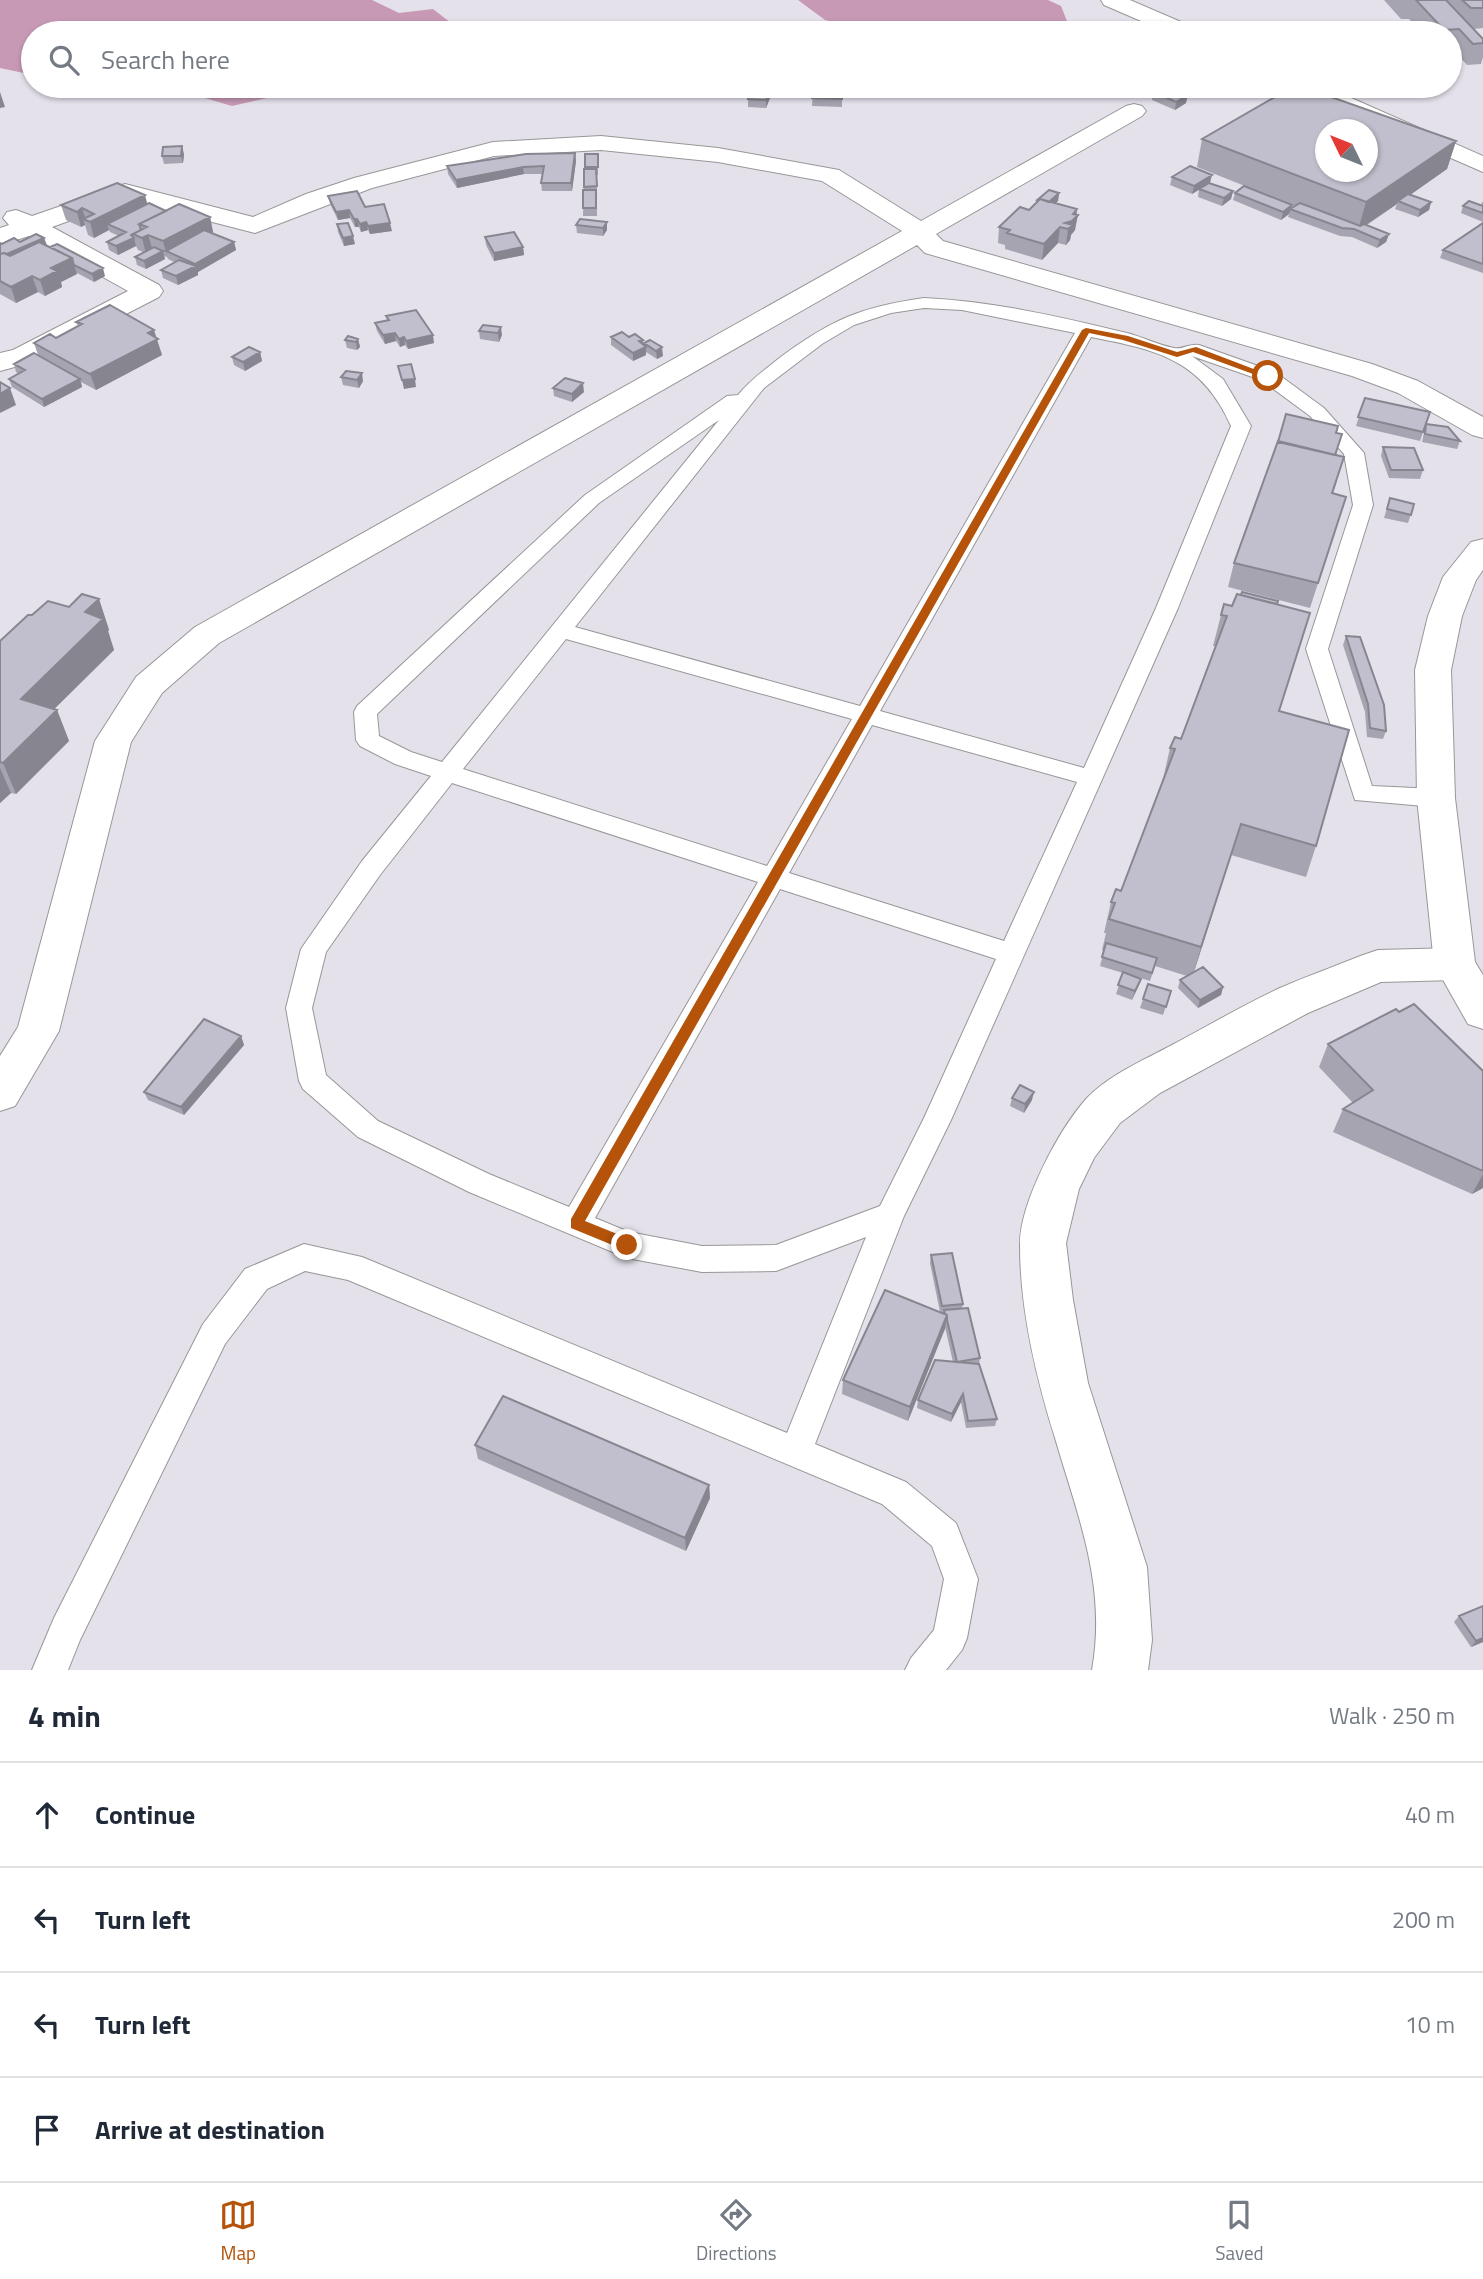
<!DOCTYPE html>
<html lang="en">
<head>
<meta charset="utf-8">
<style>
  :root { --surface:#fff; --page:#f6f6f7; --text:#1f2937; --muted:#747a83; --line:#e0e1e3; --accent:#b45309 }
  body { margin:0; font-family:"Titillium Web",sans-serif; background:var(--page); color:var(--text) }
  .compass { position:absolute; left:1315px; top:119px; width:63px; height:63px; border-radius:50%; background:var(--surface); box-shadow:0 2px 5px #0004; rotate:313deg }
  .stop { position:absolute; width:21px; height:21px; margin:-16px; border:5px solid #b45309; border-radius:50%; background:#fff }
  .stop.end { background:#b45309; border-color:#fff; box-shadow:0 2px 7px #0008 }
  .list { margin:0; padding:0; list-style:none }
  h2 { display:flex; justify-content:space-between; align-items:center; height:91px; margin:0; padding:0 28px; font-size:30px }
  h2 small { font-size:23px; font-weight:400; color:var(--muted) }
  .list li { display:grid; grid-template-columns:46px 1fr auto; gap:21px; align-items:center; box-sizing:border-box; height:105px; padding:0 28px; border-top:2px solid var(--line) }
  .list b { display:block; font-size:26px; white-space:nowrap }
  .list em { font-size:23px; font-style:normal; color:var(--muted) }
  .icon { flex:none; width:38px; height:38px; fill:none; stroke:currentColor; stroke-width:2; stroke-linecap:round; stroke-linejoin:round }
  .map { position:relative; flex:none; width:1483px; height:1670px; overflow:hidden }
  .search { position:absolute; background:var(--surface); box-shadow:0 2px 5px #0004; left:21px; right:21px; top:21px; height:77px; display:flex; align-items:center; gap:18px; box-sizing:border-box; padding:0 24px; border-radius:38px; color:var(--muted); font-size:26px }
  .sheet { height:511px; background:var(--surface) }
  nav { display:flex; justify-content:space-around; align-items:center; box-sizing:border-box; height:98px; border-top:2px solid var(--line); background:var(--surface); font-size:19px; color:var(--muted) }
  nav a { display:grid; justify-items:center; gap:4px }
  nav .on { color:var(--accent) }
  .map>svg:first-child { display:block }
  .forest { fill:#c799b5 }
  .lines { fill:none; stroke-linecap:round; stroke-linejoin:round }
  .service-casing { stroke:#979797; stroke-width:2 }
  .minor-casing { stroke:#979797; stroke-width:2 }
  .tertiary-casing { stroke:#979797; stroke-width:2 }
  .service { fill:#fff; fill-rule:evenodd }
  .minor { fill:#fff; fill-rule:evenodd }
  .tertiary { fill:#fff; fill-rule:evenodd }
  .wall { fill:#a6a4b0 }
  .shaded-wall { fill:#878690 }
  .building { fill:#c1bfcd; stroke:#878690; stroke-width:2; fill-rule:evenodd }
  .route { fill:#b45309 }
</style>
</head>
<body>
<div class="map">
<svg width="1483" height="1670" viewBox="0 0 1483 1670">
  <rect width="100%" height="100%" fill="#e4e1eb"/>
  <path class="forest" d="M0,0H372L399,13L433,9L455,26L433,33H33V75L0,68Z
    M798,0H1048L1061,6L1071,31L1066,33H875L825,20Z
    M164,86H359L341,90L319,86L232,106Z"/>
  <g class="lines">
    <defs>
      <path id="service" d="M924,298C992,301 1061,317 1127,333C1143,337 1158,345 1174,348C1182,350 1190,343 1199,345L1275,372L1324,408L1364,453L1373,505L1328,649L1372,786L1436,789L1444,792L1448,798L1444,804L1436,807L1355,800L1306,649L1353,505L1344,454L1310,416L1261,380L1192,356L1223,379L1251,426L1178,608L951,1120L904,1216L815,1444L906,1482L956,1523L978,1579L967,1638L962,1650L946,1670H905L911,1658L934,1630L944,1579L932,1546L882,1504L348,1280L305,1271L267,1289L225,1344L80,1640L68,1670H32L54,1618L203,1324L245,1269L304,1244L362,1257L787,1433L866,1237L776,1271L702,1272L627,1258L469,1192L358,1137L303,1089L299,1081L286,1008L301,949L362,861L431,776L395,764L360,746L356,740L354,712L357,706L585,495L727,396L738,395C751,379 766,369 782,356C833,319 861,307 924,298ZM924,308L962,310L1075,333L860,706L575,627L764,388L822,344L854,325L891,313ZM1091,337C1158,350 1202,360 1231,426L1156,608L1084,768L880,711ZM719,420L442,762L411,752L379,736L377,714L599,503ZM566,639L852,719L767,866L463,769ZM872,725L1077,782L1004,941L789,873ZM452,783L758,882L569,1207L489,1174L378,1121L326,1075L312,1008L326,952L380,875ZM780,889L996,959L924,1118L880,1206L776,1245L702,1246L629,1232L595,1218Z"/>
      <path id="minor" d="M1134,104L1142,106L1146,111L1142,116L936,234L943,241L1372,364L1418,381L1483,417V438L1472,435L1398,393L1352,376L925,253L917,245L219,643L162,693L131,742L59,1031L15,1106L0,1111V1056L18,1027L95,741L136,677L195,627L902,231L822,181L718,162L601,150L494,156L372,188L255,233L127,200L52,227L159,285L163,291L159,297L33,362L0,371V353L13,350L128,291L29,236L0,245V228L9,225L3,218L7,212L16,210L32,216L125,184L253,217L306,194L354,178L493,142L601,136L718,148L839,170L921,221L1126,106Z
        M1455,948L1470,953L1476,964L1470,975L1455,980L1381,982L1308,1013L1160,1093L1120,1123L1094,1158L1079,1189L1066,1243L1073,1300L1088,1383L1147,1567L1152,1640L1148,1670H1092C1107,1586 1078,1517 1055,1438C1036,1377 1020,1310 1020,1246C1019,1204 1059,1129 1087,1098C1109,1075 1144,1060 1172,1045C1208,1026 1243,1005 1280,988C1307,976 1336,966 1363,955L1378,950Z"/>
      <path id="tertiary" d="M1101,0H1130L1195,28L1198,33H1169L1104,5Z
        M1294,86H1324L1483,156V172L1297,91Z
        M1483,539V570L1476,580L1462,616L1451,670L1455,798L1475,962L1483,975V1029L1468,1024L1434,964L1417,798L1415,670L1428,616L1443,577L1471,542Z"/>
    </defs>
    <use href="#service" class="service-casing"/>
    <use href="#minor" class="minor-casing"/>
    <use href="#tertiary" class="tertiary-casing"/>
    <use href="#service" class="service"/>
    <use href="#minor" class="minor"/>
    <use href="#tertiary" class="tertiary"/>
  </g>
  <path class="wall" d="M1384,0H1483V28L1474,29L1483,39V57L1481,64L1467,65L1453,50H1450V33H1422L1409,19H1401Z
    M813,91L842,92V107L812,106Z
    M1153,92L1186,103L1175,110L1152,100Z
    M770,98L766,108L748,107V99Z
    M1202,139L1456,141L1447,169L1410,195L1431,202L1429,210L1418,217L1395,209L1397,204L1367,225L1389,234L1386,242L1377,248L1352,237L1340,236L1288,217L1289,214L1281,220L1233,200L1235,193L1292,208L1295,206L1197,167Z
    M575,153L576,161L572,191H542L541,183L543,174H524L457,188L448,174L447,166Z
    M184,154L183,163L164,164L162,156Z
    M585,154L598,162V175H597V216H583L584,169H585Z
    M1172,177L1210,183L1233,191L1231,199L1222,206L1198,197L1199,189L1202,188L1192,194L1170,185Z
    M1059,193L1058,201L1055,203L1077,209L1075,230L1071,235L1070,240L1066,245L1058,243L1042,260L1005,249V245L998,243L999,227Z
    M328,196L365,207L392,231L370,234L368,230L361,232L359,227H355L350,218L338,220L330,204Z
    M1482,202H1483V222L1461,213L1463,206L1481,205Z
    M147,204L166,211L210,217L213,232L212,233L234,242L236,250L198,272V275L178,285L163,278L161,270L174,262L168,259L167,257L164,256L165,259L146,269L137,265L135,257L143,252L138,250L136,246L118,255L109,250L107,242L119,236L110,232L109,230L94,238L88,235L85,225L81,227L66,220L61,205Z
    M580,219L607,230L603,236L577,233L576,225Z
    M1483,223V273L1440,258L1443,250Z
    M337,224L355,244L344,246L338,232Z
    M485,237L523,247L524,255L494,261L486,245Z
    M44,238L47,245L105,276L94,282L77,273V274L61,282L62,287L45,296L38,292L16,303L0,294V243L2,244Z
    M386,316L434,343L408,349L405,345L400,347L396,341L385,344L377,331L375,323L387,320Z
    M76,322L156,338L162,355L96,390L81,382L82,387L44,407L12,387L9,379L19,374L16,372L14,364L38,355L34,343L56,338L78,326Z
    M483,325L502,335L499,342L480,339L479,331Z
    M611,337L644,345V343L650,340L663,356L657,359L646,352V355L633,361L611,345Z
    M358,339L360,347L357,350L347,348L345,340Z
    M260,352L262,361L245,371L234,365L232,357Z
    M346,371L363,381L359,388L343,385L341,377Z
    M553,388L584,392L572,402L554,396Z
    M1365,398L1430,412L1420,441L1356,426Z
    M1426,424L1460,441L1457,449L1422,442Z
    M1336,433L1337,481L1333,494L1346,497L1310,608L1228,587L1234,563Z
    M1383,447L1423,470L1420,479L1389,478L1381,456Z
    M1390,498L1414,504L1408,523L1384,518Z
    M94,598L99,599L109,630L108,631L114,650L54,709L57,710L69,741L16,794L11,793L0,803V641L32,615L69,607Z
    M1277,604L1280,711L1316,846L1306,877L1231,855L1194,972L1223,987L1221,995L1198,1008L1178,988L1180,980L1187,976L1155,966L1150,981L1134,976L1138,987L1132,1000L1116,994L1123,973L1100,966L1104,950H1102L1106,933H1104L1111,902L1121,891L1163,779L1170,748L1181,739L1216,646H1213L1221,615L1232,606Z
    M1346,636L1386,731L1383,739L1367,737L1365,712L1343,645Z
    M1171,991L1163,1015L1140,1008L1143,999Z
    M1399,1012L1483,1071V1188L1472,1194L1333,1132L1343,1109L1353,1103L1319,1067L1328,1044Z
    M241,1036L244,1045L184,1115L148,1100L144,1092Z
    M1012,1098L1032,1100L1024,1113L1010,1106Z
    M931,1255L963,1304L962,1308L980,1358L979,1364L997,1419L995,1426L966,1428L961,1402L951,1422L917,1408L918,1400L953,1362L945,1327L908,1421L842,1394L843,1380L940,1312L930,1263Z
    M475,1445L709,1485L710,1498L686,1551L478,1459Z
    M1459,1616L1483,1642L1471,1647L1454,1622Z"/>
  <path class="shaded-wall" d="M770,90V98L766,108V100Z
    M0,92L5,107L0,108Z
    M1188,95L1186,103L1175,110L1176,102Z
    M1456,141L1447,169L1400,202L1398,201L1397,204L1358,230L1366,202Z
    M182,146L184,154L183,163L181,156Z
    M575,153L576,161L572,191L571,183Z
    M523,167L524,174L457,188L456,180Z
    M1212,175L1210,183L1192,194L1194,186Z
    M1233,191L1231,199L1222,206L1224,198Z
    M1059,193L1058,201L1046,212L1047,204Z
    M145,195L149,210L107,224L109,230L94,238L90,222Z
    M1431,202L1429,210L1418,217L1420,210Z
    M1292,205L1289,214L1281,220L1283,212Z
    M82,208L86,220L83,219L85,225L81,227L77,212Z
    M1077,209L1076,217L1078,215L1075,230L1071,235L1070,240L1066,245L1068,229L1065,223Z
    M349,210L350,218L338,220L336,212Z
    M210,217L213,232L172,254L166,251L167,257L163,241Z
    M354,219H357L359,227H355Z
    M366,222L368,230L361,232L360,224Z
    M607,222V230L603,236V228Z
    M390,223L392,231L370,234L368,226Z
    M1060,227L1058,243L1042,260L1044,244Z
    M133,234L136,246L118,255L116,246Z
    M1389,234L1386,242L1377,248L1380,240Z
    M148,235L153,251L146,254L142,238Z
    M353,236L355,244L344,246L343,238Z
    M44,238L47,246L0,266V257Z
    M234,242L236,250L198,272V275L178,285L176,276L196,267L195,264Z
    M523,247L524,255L494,261V253Z
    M163,251L165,259L146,269L144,261Z
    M72,258L77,274L61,282L62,287L45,296L40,280L51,268Z
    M103,268L105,276L94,282L92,274Z
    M32,276L38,292L16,303L11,287Z
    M501,327L502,335L499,342L498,333Z
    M154,330L162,355L96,390L90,374L148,333Z
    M395,333L396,341L385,344L383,335Z
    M433,335L434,343L408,349L406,341Z
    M404,337L405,345L400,347L399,339Z
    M358,339L360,347L357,350L356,342Z
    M643,340V348L646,347V355L633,361V353L639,341Z
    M662,347L663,356L657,359L656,351Z
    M260,352L262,361L245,371L243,362Z
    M362,373L363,381L359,388L357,380Z
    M80,379L82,387L44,407L42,399Z
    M415,379L416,387L404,389L402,380Z
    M583,383L584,392L572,402V394Z
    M10,388L16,405L0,413V394Z
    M99,599L109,630L108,631L114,650L33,730L21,699L80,608Z
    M57,710L69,741L16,794L3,763Z
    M0,768L11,793L0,803Z
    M1241,824L1231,855L1192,978L1201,947Z
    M1141,979L1138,987L1132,1000L1135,991Z
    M1223,987L1221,995L1198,1008L1200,1000Z
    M241,1036L244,1045L184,1115L181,1107Z
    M1034,1092L1032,1100L1024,1113L1025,1104Z
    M1483,1174V1188L1472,1194Z
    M947,1315L945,1329L908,1421L910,1407Z
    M963,1394L961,1402L951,1422L952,1414Z
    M709,1485L710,1498L686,1551L685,1538Z
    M1483,1638V1642L1471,1647L1476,1641Z"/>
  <path class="building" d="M1416,0H1446L1483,39V43L1473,44L1459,29L1444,30Z
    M1462,0H1483V8H1471Z
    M1294,86H1300L1456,141L1366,202L1202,139ZM1326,130H1368V172H1326Z
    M1164,87L1188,95L1176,102L1153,92Z
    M752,89L770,90L766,100L748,99Z
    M813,91L842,92V99L812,98Z
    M182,146L181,156H162L163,147Z
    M575,153L571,183H541L544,166L523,167L456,180L447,166L526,154Z
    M585,154H598V167H585Z
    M1190,166L1212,175L1194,186L1172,177Z
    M584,169H596L597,186L584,187Z
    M117,183L145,195L90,222L83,219L94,214L82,208L77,212L61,205Z
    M1209,183L1233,191L1224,198L1199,189Z
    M1244,186L1292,205L1283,212L1235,193Z
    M583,190H596V208H583Z
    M1049,190L1059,193L1049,202L1040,199L1036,201Z
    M357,191L365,207L384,204L390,223L368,226L366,222L360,224L357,219H354L349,210L336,212L328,196Z
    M1408,194L1431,202L1420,210L1398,201Z
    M1040,199L1077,209L1073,214L1078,215L1072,221L1065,223L1073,225L1068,229L1060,227L1044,244L1007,233L1010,230L999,227L1020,207L1029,210Z
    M1469,201L1483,206V213L1463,206Z
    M149,203L166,211L139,224L141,230L131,235L134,238L116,246L107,242L126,232L107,224Z
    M1300,203L1360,226L1364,224L1389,234L1380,240L1354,229L1342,228L1290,209Z
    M179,204L210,217L163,241L148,235L142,238L133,234L147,227L139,224Z
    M580,219L607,222L603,228L576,225Z
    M348,223L353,236L343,238L337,224Z
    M1483,223V264L1443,250Z
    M204,230L234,242L195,264L166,251Z
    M514,232L523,247L494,253L485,237Z
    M36,234L44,238L7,254L4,253L0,254V243L2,244L14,238L20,242Z
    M39,242L72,258L51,268L57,271L40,280L32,276L11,287L0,281V254L4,253L10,256Z
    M57,244L103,268L92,274L74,265L72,258L50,247Z
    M154,247L163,251L144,261L135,257Z
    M179,260L196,266L176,276L161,270Z
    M110,305L154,330L148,333L158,339L90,374L34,343L50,334L56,338L82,324L76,322Z
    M416,310L433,335L406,341L404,337L399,339L395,333L383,335L375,323L389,320L386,316Z
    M483,325L501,327L498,333L479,331Z
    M622,332L629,337L635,334L643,340L639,341L646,347L633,353L611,337Z
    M348,336L358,339L356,342L345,340Z
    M650,340L662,347L656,351L644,343Z
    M249,347L260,352L243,362L232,357Z
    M34,353L80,379L42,399L9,379L25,370L14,364Z
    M411,364L415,379L402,380L398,366Z
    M346,371L362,373L357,380L341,377Z
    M565,378L583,383L572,394L553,388Z
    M0,382L10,388L0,394Z
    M1365,398L1430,412L1423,432L1358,417Z
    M1286,414L1338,426L1336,433L1342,434L1335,455L1278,442Z
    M1426,424L1448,427L1460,441L1425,434Z
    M1278,441L1344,457L1332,493L1346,497L1318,583L1234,563Z
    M1383,447L1414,448L1423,470H1391Z
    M1390,498L1414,504L1411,515L1387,509Z
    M1242,592L1278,601L1277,604L1241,595Z
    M82,594L99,599L85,612L103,619L21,699L57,710L3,763L0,762V641L28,615H32L48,601L69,607Z
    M1237,594L1310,613L1279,711L1349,730L1316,846L1241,824L1201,947L1109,919L1115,903L1111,902L1116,889L1121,891L1175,749L1170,748L1175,737L1181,739L1227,616L1221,615L1224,604L1232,606Z
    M1346,636L1360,637L1384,705L1386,731L1370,728L1368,704Z
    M1106,943L1157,958L1152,973L1102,957Z
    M1203,967L1223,987L1200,1000L1180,980Z
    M1123,972L1141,979L1135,991L1118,985Z
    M1148,984L1171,991L1166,1007L1143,999Z
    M1414,1004L1483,1071V1171L1343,1109L1373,1090L1328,1044L1396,1009L1399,1012Z
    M204,1019L241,1036L181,1107L144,1092Z
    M1020,1085L1034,1092L1025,1104L1012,1098Z
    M952,1253L963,1304L942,1306L931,1255Z
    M885,1290L947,1315L910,1407L843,1380Z
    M968,1308L980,1358L957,1362L947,1320V1315L945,1314L944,1310Z
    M935,1360L979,1364L997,1419L968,1421L963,1394L952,1414L918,1400Z
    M503,1396L709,1485L685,1538L475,1445Z
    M1483,1606V1638L1476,1641L1459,1616Z"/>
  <path class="route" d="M1086,328L1128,336L1177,352L1196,347L1272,376L1264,378L1193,352L1177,357L1123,340L1089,333L585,1221L632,1240V1249L627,1251L571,1228V1219L1082,330Z"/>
</svg>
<svg class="compass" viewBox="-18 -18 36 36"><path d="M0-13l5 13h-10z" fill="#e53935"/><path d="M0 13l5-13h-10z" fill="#747a83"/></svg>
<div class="stop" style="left:1268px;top:376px"></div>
<div class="stop end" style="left:627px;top:1245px"></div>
<div class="search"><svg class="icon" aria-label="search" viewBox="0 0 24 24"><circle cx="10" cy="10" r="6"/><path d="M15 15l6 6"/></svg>Search here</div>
</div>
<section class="sheet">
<h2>4 min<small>Walk · 250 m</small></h2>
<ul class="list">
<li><svg class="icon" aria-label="ahead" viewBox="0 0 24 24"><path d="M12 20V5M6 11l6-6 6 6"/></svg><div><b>Continue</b></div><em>40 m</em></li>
<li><svg class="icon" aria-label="left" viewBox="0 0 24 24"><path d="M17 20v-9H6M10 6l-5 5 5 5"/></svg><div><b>Turn left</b></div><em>200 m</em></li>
<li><svg class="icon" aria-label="left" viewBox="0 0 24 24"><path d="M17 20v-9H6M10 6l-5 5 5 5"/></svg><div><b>Turn left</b></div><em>10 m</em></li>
<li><svg class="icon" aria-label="arrive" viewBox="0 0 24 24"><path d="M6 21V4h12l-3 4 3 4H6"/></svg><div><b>Arrive at destination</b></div></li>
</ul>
</section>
<nav>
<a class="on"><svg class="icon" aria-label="map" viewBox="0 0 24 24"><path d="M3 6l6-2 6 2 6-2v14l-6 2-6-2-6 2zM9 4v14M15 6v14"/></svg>Map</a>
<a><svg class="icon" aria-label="directions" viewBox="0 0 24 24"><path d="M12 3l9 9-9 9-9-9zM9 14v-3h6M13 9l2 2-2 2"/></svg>Directions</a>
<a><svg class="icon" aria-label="saved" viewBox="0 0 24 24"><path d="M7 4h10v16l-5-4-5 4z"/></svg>Saved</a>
</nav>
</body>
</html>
